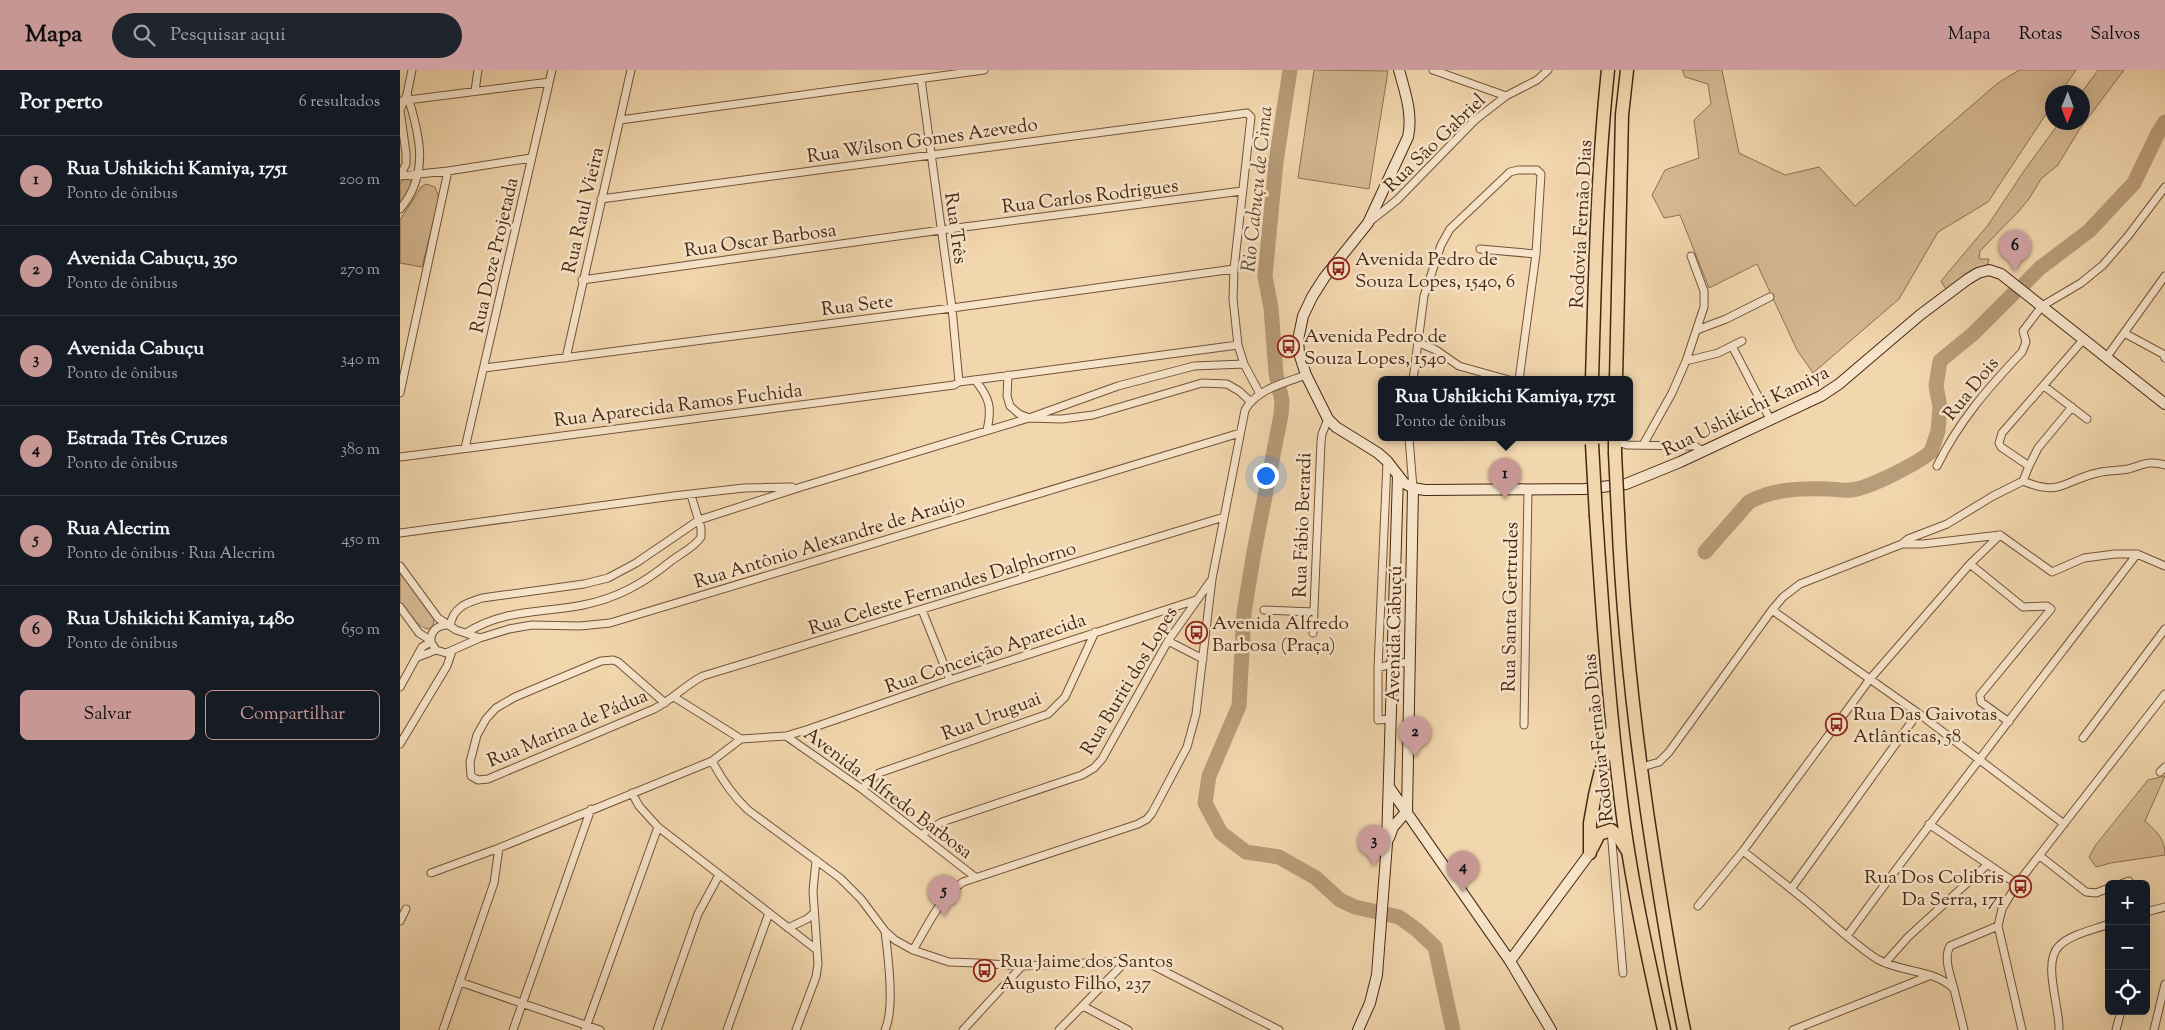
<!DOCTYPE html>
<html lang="pt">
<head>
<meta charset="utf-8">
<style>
  :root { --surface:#171b24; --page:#20242c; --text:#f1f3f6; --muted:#9ea1a6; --line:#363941; --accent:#c59692 }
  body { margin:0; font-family:"Sorts Mill Goudy",serif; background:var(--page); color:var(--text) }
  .controls { position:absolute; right:15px; bottom:15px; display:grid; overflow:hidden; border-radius:8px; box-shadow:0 5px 20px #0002 }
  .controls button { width:45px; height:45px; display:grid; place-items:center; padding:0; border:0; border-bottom:1px solid var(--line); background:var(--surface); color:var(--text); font:25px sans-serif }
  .compass { position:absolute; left:1645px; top:15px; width:45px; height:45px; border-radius:50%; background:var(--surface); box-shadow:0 5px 20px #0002; rotate:181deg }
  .you { position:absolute; left:865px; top:405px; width:18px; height:18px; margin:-12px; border:4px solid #fff; border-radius:50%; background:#1a73e8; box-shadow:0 0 0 8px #1a73e833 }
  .badge { display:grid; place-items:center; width:32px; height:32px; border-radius:50%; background:var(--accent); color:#111; font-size:16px; font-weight:700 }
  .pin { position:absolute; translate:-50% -41px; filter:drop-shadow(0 1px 2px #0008) }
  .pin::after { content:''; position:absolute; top:26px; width:18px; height:15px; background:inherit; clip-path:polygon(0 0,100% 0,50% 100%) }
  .popup { position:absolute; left:978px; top:306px; width:255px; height:65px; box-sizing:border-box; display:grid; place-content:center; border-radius:8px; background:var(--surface); filter:drop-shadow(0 1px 4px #0005); font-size:16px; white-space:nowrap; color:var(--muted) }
  .popup b { font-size:19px; color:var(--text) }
  .popup::after { content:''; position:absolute; left:50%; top:100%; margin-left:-10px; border:10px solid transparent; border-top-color:var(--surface) }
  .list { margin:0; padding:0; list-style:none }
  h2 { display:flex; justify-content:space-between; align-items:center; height:65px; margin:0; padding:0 20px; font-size:21px }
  h2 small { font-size:16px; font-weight:400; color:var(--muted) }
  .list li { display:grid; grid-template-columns:32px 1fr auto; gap:15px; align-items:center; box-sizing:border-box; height:90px; padding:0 20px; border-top:1px solid var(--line) }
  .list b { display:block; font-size:19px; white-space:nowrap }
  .list p { margin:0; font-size:16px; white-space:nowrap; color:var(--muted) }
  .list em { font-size:16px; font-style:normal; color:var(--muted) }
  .actions { display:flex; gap:10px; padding:15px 20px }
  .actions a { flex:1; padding:11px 0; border:1px solid var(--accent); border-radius:8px; text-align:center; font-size:18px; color:var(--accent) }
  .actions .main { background:var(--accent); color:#111 }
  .icon { flex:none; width:28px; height:28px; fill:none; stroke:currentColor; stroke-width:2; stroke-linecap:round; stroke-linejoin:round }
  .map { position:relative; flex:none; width:1765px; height:960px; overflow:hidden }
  header { display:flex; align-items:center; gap:30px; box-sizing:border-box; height:70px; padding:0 25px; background:var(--accent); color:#111 }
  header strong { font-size:24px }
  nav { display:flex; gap:28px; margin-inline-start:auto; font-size:18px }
  .search { width:350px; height:45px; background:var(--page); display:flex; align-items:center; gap:12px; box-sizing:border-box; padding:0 18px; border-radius:28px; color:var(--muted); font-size:19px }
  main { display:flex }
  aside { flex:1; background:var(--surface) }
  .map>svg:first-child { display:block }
  .green { fill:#d5b893; stroke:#8e7052 }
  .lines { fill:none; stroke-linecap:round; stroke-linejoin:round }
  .river { stroke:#b89b78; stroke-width:15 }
  .street-casing { stroke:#725439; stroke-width:9 }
  .secondary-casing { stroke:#472812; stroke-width:12 }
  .highway-casing { stroke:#472812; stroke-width:15 }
  .street { stroke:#f7e4ca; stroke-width:7 }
  .secondary { stroke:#f7e4ca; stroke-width:10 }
  .highway { stroke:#f2d6ad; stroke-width:12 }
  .highway-bridge-casing { stroke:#472812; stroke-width:15; stroke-linecap:butt }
  .highway-bridge { stroke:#f2d6ad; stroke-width:12 }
  .labels { text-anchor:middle; stroke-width:5; stroke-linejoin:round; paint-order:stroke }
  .street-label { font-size:19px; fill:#472812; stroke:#f7e4ca }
  .poi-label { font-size:19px; fill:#472812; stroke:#f7e4ca; text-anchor:start }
  .water-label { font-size:20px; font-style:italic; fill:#63452c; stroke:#f7e4ca }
</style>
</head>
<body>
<header>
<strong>Mapa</strong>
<div class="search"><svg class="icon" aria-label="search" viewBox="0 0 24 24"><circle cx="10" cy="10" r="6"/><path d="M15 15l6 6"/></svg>Pesquisar aqui</div>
<nav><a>Mapa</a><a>Rotas</a><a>Salvos</a></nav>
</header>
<main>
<aside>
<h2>Por perto<small>6 resultados</small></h2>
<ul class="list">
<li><span class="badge">1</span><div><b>Rua Ushikichi Kamiya, 1751</b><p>Ponto de ônibus</p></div><em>200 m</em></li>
<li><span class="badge">2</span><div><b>Avenida Cabuçu, 350</b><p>Ponto de ônibus</p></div><em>270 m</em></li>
<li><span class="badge">3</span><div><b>Avenida Cabuçu</b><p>Ponto de ônibus</p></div><em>340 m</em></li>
<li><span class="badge">4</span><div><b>Estrada Três Cruzes</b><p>Ponto de ônibus</p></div><em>380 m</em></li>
<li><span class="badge">5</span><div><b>Rua Alecrim</b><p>Ponto de ônibus · Rua Alecrim</p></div><em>450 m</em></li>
<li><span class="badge">6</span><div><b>Rua Ushikichi Kamiya, 1480</b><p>Ponto de ônibus</p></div><em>650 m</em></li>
</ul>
<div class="actions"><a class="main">Salvar</a><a>Compartilhar</a></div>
</aside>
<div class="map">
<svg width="1765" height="960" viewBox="0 0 1765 960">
  <rect width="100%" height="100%" fill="#f2d6ad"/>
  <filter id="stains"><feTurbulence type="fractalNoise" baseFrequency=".004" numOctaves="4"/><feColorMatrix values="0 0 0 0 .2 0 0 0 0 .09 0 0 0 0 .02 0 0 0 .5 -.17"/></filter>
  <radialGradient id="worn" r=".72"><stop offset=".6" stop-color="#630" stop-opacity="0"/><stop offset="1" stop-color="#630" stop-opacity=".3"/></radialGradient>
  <path class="green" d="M914,0L988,1L969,119L898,108Z
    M1282,0H1322L1339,83L1385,105L1419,97L1455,136L1598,13L1619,0H1676L1661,22H1652V35L1588,132L1538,162L1499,229L1413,303L1397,280L1357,194L1309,218L1280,145L1264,148L1252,125L1265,100L1299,88L1294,50L1311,34L1308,14L1285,7Z
    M1698,0H1724L1679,60L1658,95L1641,109L1629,129L1618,142L1580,181L1579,189H1589L1587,197L1547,221L1541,211L1588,155L1624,101L1659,53L1682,52V22Z
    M3,109H9L12,113L7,125L0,134V113Z
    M26,114L35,117L39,128L22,197L0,193V150L21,117Z
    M0,503L34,547C34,577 4,541 0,532C0,525 0,511 0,503Z
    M1765,706L1745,751C1756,761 1765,768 1765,785L1711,793L1696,797L1689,787L1695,776L1748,710Z"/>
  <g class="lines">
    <path class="river" d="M890,0L876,92L865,206L871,238L876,304L882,331L881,345L854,482L844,543L839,636L809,706L805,733L821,763L846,782L879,787L916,808L940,830L955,837L999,847L1017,860L1035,877L1053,960
      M1625,213L1640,198L1689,161L1734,113L1758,63L1765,52
      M1305,482L1349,432C1373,419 1401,418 1428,419C1436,419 1444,421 1451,420C1470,418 1516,394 1531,382L1538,361L1540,337L1536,316L1540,291L1574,263L1614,223"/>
    <defs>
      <path id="street" d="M1033,0L1106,26
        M521,9L552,238L559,312
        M75,21L78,0
        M0,31L149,12
        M220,50L584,0
        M0,106L48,101L131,88
        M0,106L6,94V83L0,40L7,24L12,0
        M201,129L847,43L851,47L834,199L833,229L838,275L844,294L860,324
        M0,139C30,104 20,65 7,24
        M968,153L997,130L1075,50L1106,26L1137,10L1148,0
        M1080,179L1136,184
        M182,210L541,160L842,121
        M1297,260L1326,249L1370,227
        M1726,264L1763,284L1765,288
        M1017,272L1036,280L1059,296L1109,310
        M1332,276L1370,349
        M166,288L231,0
        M1706,288L1765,206
        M1286,291L1318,283L1342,271
        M84,298L552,238L834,199
        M608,305L607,326L610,336L619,344L629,348L662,349L693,345L802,313L827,314L839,321L850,331
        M575,310C590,328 592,338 587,360
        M1013,310L1024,226L1041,175L1050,159L1110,102L1118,100H1137L1141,104L1136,184L1119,310
        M1644,316L1687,349
        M0,323L48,101
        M1009,368L1013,418
        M1215,371L1227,375L1295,376L1303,381
        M1243,375L1272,323L1286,291L1304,237V221L1291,186
        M65,378L152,0
        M0,387L554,315L559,312L838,275
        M987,392L978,598V650L991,649
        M1537,396C1559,351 1588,318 1622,282L1626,272L1623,261L1642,236L1681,213L1703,195L1728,166L1765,117
        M1629,396L1638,378L1672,337
        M1623,411L1629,396L1601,377L1599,373L1602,363L1683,270
        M1623,411C1662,427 1662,411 1697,403C1707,400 1718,401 1728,399C1743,395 1749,390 1765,395
        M0,463L273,426L344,418L392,417
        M1600,465L1652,502L1684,488L1715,484H1737L1765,496
        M1502,474L1508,469L1547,454L1593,426L1623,411
        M1570,494L1623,537L1647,536L1651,539L1580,625L1581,632L1609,652
        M0,496L38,548L56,560L80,568
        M0,537L19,563L30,570
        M522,540L550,610
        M864,540L914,542
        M1372,540L1518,643L1664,754
        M50,556C53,537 66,533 82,528L184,514L208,508L236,493L299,450L401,417L629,348L718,316L794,296L844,294
        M66,563C103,539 142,543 183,535C218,528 244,513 271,491C280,484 295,477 301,467V458L291,425
        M913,563L921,372L922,364L928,349
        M768,571L803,589
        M31,572L36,580L46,583L80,568L109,559L132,555L180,556L210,553L840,363
        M31,572C30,562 36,556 46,555
        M18,587L36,580
        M978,598L992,594L1010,592
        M0,617L22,577L31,572
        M274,627L341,669
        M265,633L218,592L213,590L201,591L115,627L96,638L86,649L77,665L70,692L71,706L78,710L88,709L254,639C272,630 285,615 303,606L824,447
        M1124,655L1128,420
        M386,666L462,719L575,807
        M1683,668L1765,559
        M0,674L47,596L52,581
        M312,691C322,710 332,725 348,740L440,808L461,829L485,861L495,870L513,880L549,892L577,893L622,896L726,891L750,894L879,960
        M1239,698L1259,692L1269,682L1372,540L1383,527L1400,514L1502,474H1523L1600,465
        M1760,702L1765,697
        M462,719L479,703L648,644L665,627L695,562
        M232,723L239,736L258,757L417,880
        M1529,754L1617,814
        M1211,760L1223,903
        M521,765L542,752L682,705L694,698L702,689L768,571L812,509
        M1343,781C1366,799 1389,817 1412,836C1433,854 1454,874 1477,889C1501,903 1535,899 1554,919L1564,960
        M1640,786L1686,822L1696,823L1709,818
        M31,803L99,778L312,691L341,669L386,666L409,659L550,610L796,530
        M1721,814L1729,811
        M1391,819L1518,643
        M1298,836L1343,781L1470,609L1570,494L1600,465
        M1746,842L1765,837
        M0,851L6,839
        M388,858L407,849L413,844
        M485,861C488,885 495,939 485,960
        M1447,866C1541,737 1640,611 1737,484
        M513,880C527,857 540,827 563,812L738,754L747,749L752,743L787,677L796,644L812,509L845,340C857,319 884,313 906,305
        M1485,893L1508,867L1588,794
        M60,912L200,960
        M1554,919C1551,907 1543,888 1550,876L1598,856
        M683,936L728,960
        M43,960L94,813L99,778
        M113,960L191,739
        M185,960L258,757
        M257,960L298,844L319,805
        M327,960L369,843
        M396,960L416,907L418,894L413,821L416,790
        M563,960L622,896
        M659,960L726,891
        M1393,960L1529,906
        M1622,960L1598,856L1602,839L1617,814L1765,624
        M1659,960C1660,937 1642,893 1659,876C1671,864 1693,860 1709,854
        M1716,960L1721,941
        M1754,960L1765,914"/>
      <path id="secondary" d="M999,0C1005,22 1013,44 1008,67L968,153L924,208L912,227L903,246L898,270L899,283L906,305L928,349L936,357L978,383L987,391L1004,413L1013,418L1025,420L1185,419L1226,414L1280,392L1421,326L1439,314L1520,245L1568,209L1578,203L1589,200L1601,204L1765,334
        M989,717L1110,891L1151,960
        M1007,741L1013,418
        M989,768L993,757L1007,741
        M1110,891L1190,783
        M958,960L970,933L977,905L987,773L998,405"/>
      <path id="highway" d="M1192,310C1195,207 1197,103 1208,0
        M1216,310L1222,45L1227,0
        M1215,383V368
        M1218,444C1223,560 1236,674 1254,788C1263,846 1272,903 1284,960
        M1196,446C1202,535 1208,625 1219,714C1228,797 1246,879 1264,960
        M1192,778L1199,764L1211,760L1219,767L1227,780
        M1190,783V753L1195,725L1210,663"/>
    </defs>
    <use href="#street" class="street-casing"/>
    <use href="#secondary" class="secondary-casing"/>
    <use href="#highway" class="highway-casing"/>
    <use href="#street" class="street"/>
    <use href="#secondary" class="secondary"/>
    <use href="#highway" class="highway"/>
    <defs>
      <path id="highway-bridge" d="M1192,374L1196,446
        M1215,383L1218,444"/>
    </defs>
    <use href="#highway-bridge" class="highway-bridge-casing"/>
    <use href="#highway-bridge" class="highway-bridge"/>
  </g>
  <defs>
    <symbol id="bus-ring" viewBox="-11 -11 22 22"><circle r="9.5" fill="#f7e4ca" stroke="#8f2418" stroke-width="1.5"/><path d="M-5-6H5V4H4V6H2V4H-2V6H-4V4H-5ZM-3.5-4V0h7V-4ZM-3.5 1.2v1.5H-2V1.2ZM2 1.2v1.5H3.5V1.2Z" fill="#8f2418"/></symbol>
  </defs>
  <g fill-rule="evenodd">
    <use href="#bus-ring" x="926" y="186" width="25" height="25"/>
    <use href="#bus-ring" x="876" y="264" width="25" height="25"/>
    <use href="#bus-ring" x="784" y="550" width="25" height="25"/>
    <use href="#bus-ring" x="1424" y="642" width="25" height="25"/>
    <use href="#bus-ring" x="1608" y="804" width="25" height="25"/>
    <use href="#bus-ring" x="572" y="888" width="25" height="25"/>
  </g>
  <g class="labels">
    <g class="street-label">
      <text transform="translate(522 69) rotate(-8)" y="7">Rua Wilson Gomes Azevedo</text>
      <text transform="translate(1034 72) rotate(-44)" y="7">Rua São Gabriel</text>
      <text transform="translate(690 125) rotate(-7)" y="7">Rua Carlos Rodrigues</text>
      <text transform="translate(182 140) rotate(-77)" y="7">Rua Raul Vieira</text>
      <text transform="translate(1180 154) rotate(-87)" y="7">Rodovia Fernão Dias</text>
      <text transform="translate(557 158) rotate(82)" y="7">Rua Três</text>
      <text transform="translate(360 169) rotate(-8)" y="7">Rua Oscar Barbosa</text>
      <text transform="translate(93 185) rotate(-77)" y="7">Rua Doze Projetada</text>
      <text transform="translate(457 234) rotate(-7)" y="7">Rua Sete</text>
      <text transform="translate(1570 318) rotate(-51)" y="7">Rua Dois</text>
      <text transform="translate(278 334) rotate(-7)" y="7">Rua Aparecida Ramos Fuchida</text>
      <text transform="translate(1345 340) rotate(-26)" y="7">Rua Ushikichi Kamiya</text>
      <text transform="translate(901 455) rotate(-88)" y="7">Rua Fábio Berardi</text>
      <text transform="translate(429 470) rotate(-17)" y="7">Rua Antônio Alexandre de Araújo</text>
      <text transform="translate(542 517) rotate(-17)" y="7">Rua Celeste Fernandes Dalphorno</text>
      <text transform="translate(1109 537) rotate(-89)" y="7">Rua Santa Gertrudes</text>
      <text transform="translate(993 564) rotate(-89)" y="7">Avenida Cabuçú</text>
      <text transform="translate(585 582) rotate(-19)" y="7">Rua Conceição Aparecida</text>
      <text transform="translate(728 610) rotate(-59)" y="7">Rua Buriti dos Lopes</text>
      <text transform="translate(591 645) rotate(-21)" y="7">Rua Uruguai</text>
      <text transform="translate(167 657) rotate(-23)" y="7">Rua Marina de Pádua</text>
      <text transform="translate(1197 668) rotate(-96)" y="7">Rodovia Fernão Dias</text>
      <text transform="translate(489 722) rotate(37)" y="7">Avenida Alfredo Barbosa</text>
    </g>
    <g class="poi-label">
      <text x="955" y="195">Avenida Pedro de<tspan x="955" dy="22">Souza Lopes, 1540, 6</tspan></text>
      <text x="904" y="272">Avenida Pedro de<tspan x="904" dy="22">Souza Lopes, 1540</tspan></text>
      <text x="812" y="559">Avenida Alfredo<tspan x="812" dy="22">Barbosa (Praça)</tspan></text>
      <text x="1453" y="650">Rua Das Gaivotas<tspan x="1453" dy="22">Atlânticas, 58</tspan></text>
      <text x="1604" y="813" text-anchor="end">Rua Dos Colibris<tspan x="1604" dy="22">Da Serra, 171</tspan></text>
      <text x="600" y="897">Rua Jaime dos Santos<tspan x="600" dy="22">Augusto Filho, 237</tspan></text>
    </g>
    <g class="water-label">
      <text transform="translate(856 119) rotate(-84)" y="7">Rio Cabuçu de Cima</text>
    </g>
  </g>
  <rect width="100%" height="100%" filter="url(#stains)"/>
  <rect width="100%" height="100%" fill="url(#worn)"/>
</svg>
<div class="controls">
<button>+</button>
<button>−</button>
<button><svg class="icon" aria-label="locate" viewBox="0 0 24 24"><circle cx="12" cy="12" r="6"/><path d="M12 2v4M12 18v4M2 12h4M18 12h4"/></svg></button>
</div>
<svg class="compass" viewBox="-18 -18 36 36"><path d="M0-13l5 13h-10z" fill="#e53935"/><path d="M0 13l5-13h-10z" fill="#9ea1a6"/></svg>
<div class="you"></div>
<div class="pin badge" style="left:1105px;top:429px">1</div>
<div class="popup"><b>Rua Ushikichi Kamiya, 1751</b>Ponto de ônibus</div>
<div class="pin badge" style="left:1015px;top:687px">2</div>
<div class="pin badge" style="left:974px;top:796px">3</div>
<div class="pin badge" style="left:1063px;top:822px">4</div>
<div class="pin badge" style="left:544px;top:846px">5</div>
<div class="pin badge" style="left:1615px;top:201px">6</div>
</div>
</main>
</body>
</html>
